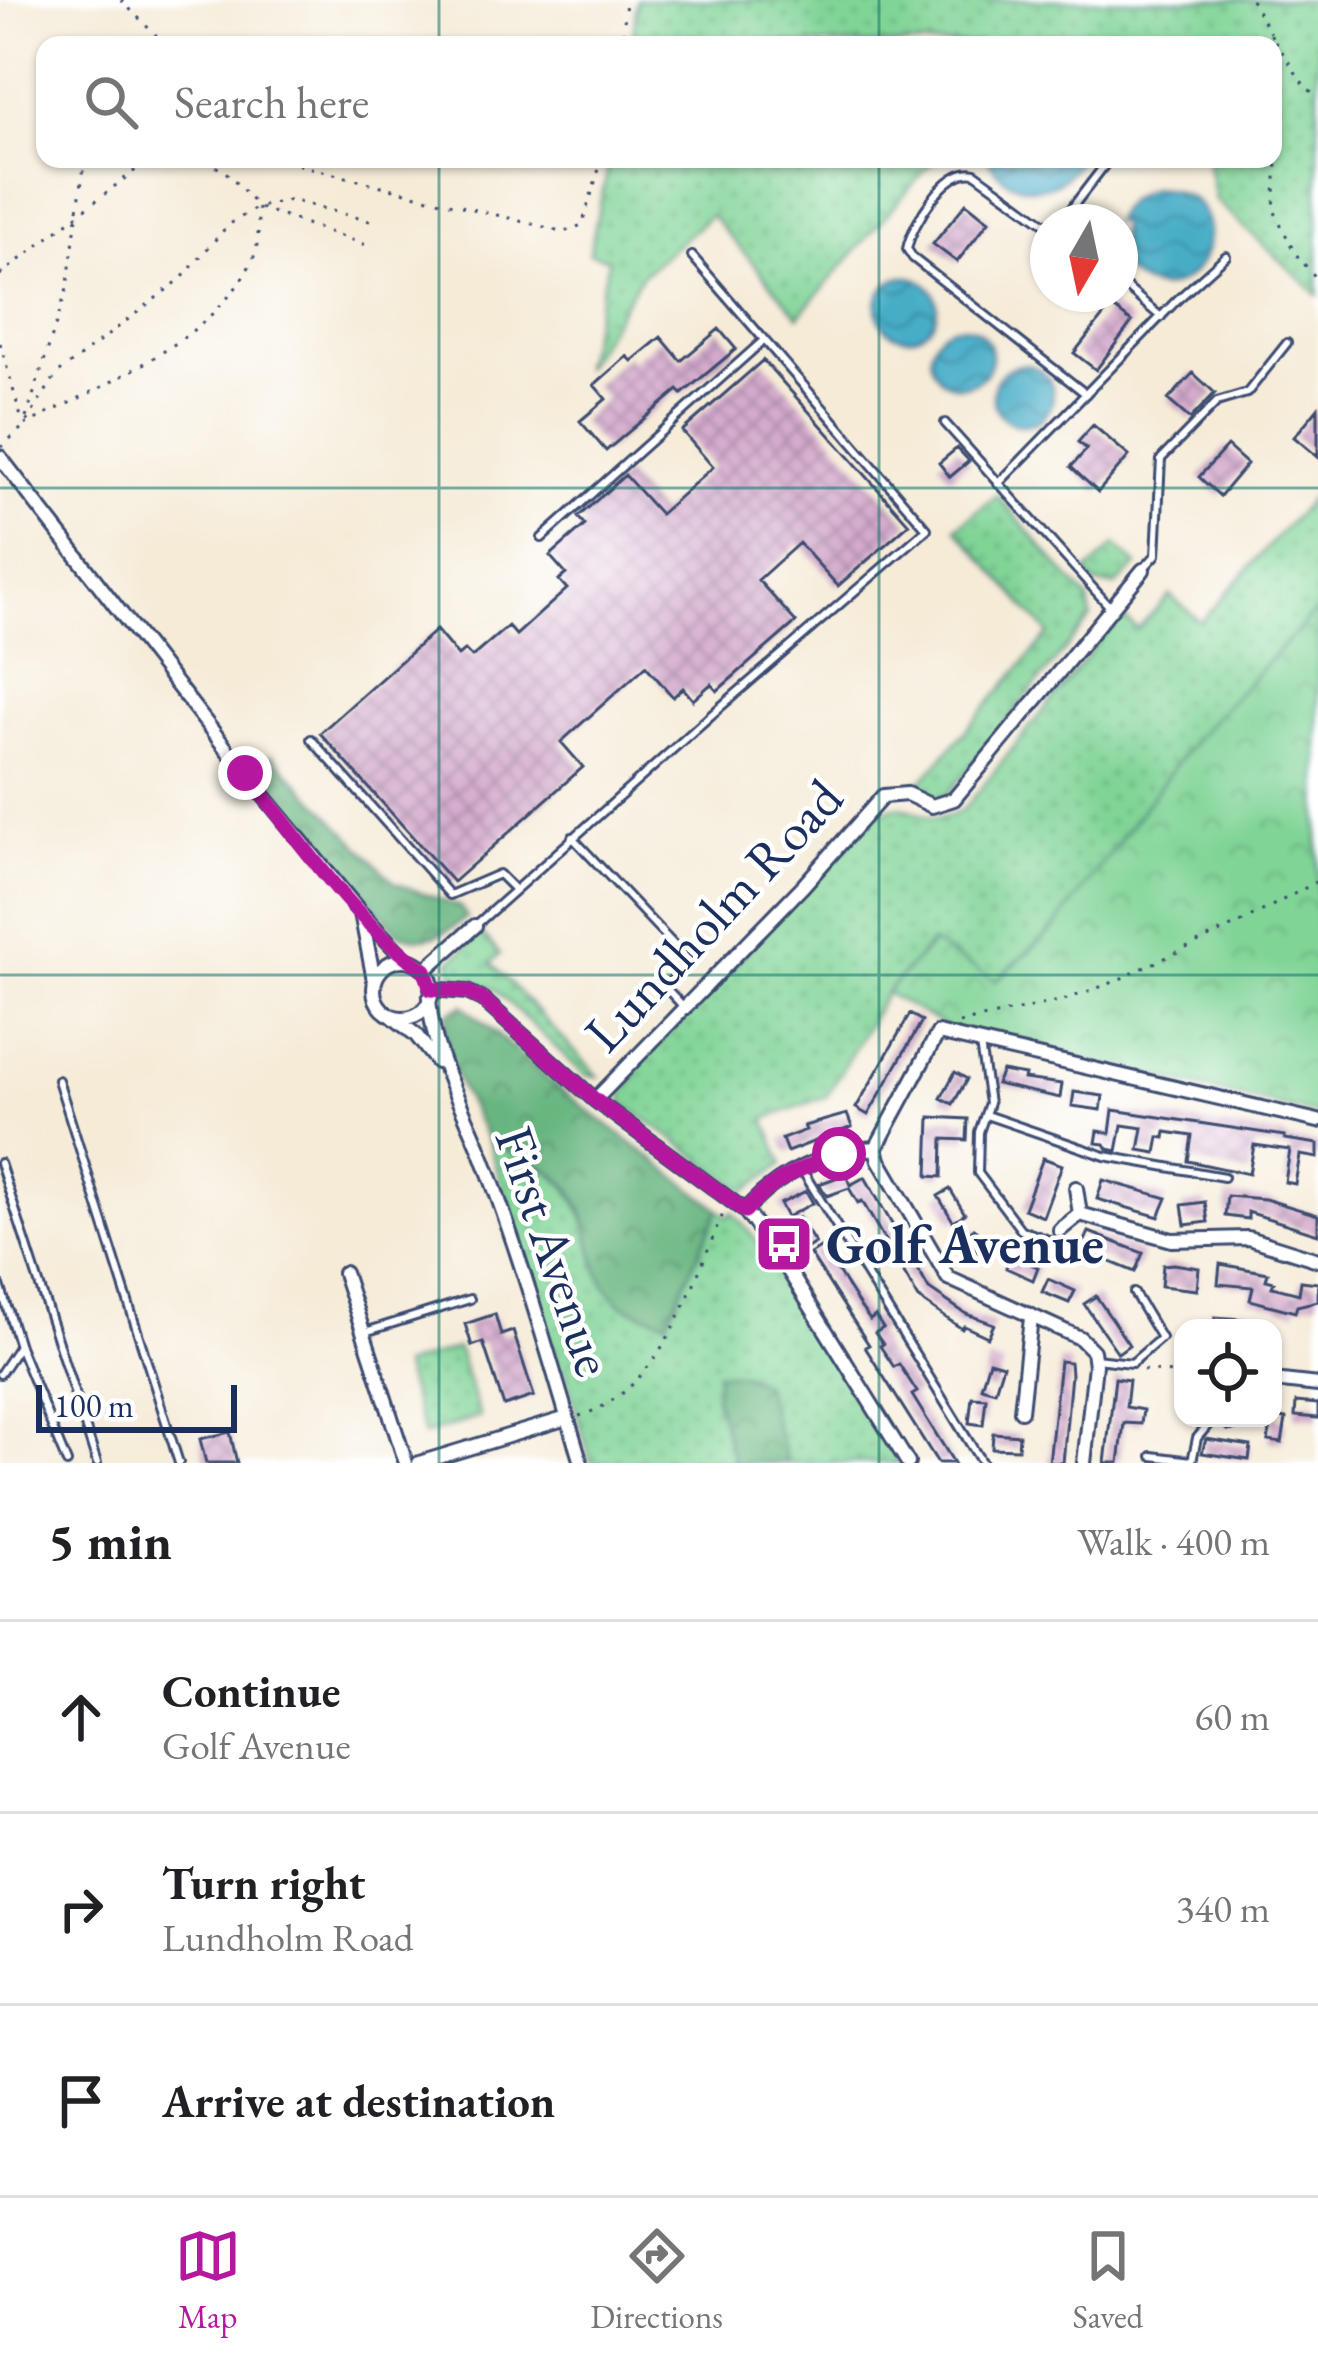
<!DOCTYPE html>
<html lang="en">
<head>
<meta charset="utf-8">
<style>
  :root { --surface:#fff; --page:#f2f2f2; --text:#202124; --muted:#757577; --line:#e0e0e0; --accent:#b5179e }
  body { margin:0; font-family:"EB Garamond",serif; background:var(--page); color:var(--text) }
  .controls { position:absolute; right:36px; bottom:36px; display:grid; overflow:hidden; border-radius:24px; box-shadow:0 3px 9px #0004 }
  .controls button { width:108px; height:108px; display:grid; place-items:center; padding:0; border:0; border-bottom:3px solid var(--line); background:var(--surface); color:var(--text); font:60px sans-serif }
  .compass { position:absolute; left:1030px; top:204px; width:108px; height:108px; border-radius:50%; background:var(--surface); box-shadow:0 3px 9px #0004; rotate:189deg }
  .scale { position:absolute; left:36px; bottom:30px; width:201px; box-sizing:border-box; padding-left:12px; border:6px solid #1b2f5e; border-top:0; font-size:33px; line-height:42px; white-space:nowrap; color:#1b2f5e; -webkit-text-stroke:9px #fff; paint-order:stroke }
  .stop { position:absolute; width:36px; height:36px; margin:-27px; border:9px solid #b5179e; border-radius:50%; background:#fff }
  .stop.end { background:#b5179e; border-color:#fff; box-shadow:0 3px 12px #0008 }
  .list { margin:0; padding:0; list-style:none }
  h2 { display:flex; justify-content:space-between; align-items:center; height:156px; margin:0; padding:0 48px; font-size:51px }
  h2 small { font-size:39px; font-weight:400; color:var(--muted) }
  .list li { display:grid; grid-template-columns:78px 1fr auto; gap:36px; align-items:center; box-sizing:border-box; height:192px; padding:0 48px; border-top:3px solid var(--line) }
  .list b { display:block; font-size:45px; white-space:nowrap }
  .list p { margin:0; font-size:39px; white-space:nowrap; color:var(--muted) }
  .list em { font-size:39px; font-style:normal; color:var(--muted) }
  .icon { flex:none; width:66px; height:66px; fill:none; stroke:currentColor; stroke-width:2; stroke-linecap:round; stroke-linejoin:round }
  .map { position:relative; flex:none; width:1318px; height:1463px; overflow:hidden }
  .search { position:absolute; background:var(--surface); box-shadow:0 3px 9px #0004; left:36px; right:36px; top:36px; height:132px; display:flex; align-items:center; gap:30px; box-sizing:border-box; padding:0 42px; border-radius:24px; color:var(--muted); font-size:45px }
  .sheet { height:732px; background:var(--surface) }
  nav { display:flex; justify-content:space-around; align-items:center; box-sizing:border-box; height:168px; border-top:3px solid var(--line); background:var(--surface); font-size:33px; color:var(--muted) }
  nav a { display:grid; justify-items:center; gap:6px }
  nav .on { color:var(--accent) }
  .map>svg:first-child { display:block }
  .grass { fill:url(#grass-dots); stroke:#4e827a; stroke-width:3 }
  .forest { fill:url(#forest-crowns); stroke:#42726e; stroke-width:3 }
  .park { fill:url(#park-crowns); stroke:#4e827a; stroke-width:3 }
  .water { fill:url(#water-waves); stroke:#316e92; stroke-width:3 }
  .building { fill:url(#building-cross-hatch) }
  .lines { fill:none; stroke-linecap:round; stroke-linejoin:round }
  .service-casing { stroke:#3c4b70; stroke-width:12 }
  .minor-casing { stroke:#3c4b70; stroke-width:18 }
  .path { stroke:#3c4b70; stroke-width:3; stroke-dasharray:3 9; stroke-linecap:butt }
  .service { stroke:#fff; stroke-width:6 }
  .minor { stroke:#fff; stroke-width:12 }
  .route { stroke:#b5179e; stroke-width:15 }
  .grid { fill:none; stroke:#0f766e; stroke-width:3; stroke-opacity:0.55 }
  .labels { text-anchor:middle; stroke-width:9; stroke-linejoin:round; paint-order:stroke }
  .street-label { font-size:54px; fill:#1b2f5e; stroke:#fff }
  .poi-label { font-size:54px; font-weight:bold; fill:#1b2f5e; stroke:#fff; text-anchor:start }
</style>
</head>
<body>
<div class="map">
<svg width="1318" height="1463" viewBox="0 0 1318 1463">
  <defs>
    <pattern id="grass-dots" width="8" height="8" patternUnits="userSpaceOnUse" patternTransform="scale(3)"><rect width="8" height="8" fill="#80d496"/><path d="M2 2h.1M6 6h.1" fill="none" stroke="#6eb684" stroke-width="1.8" stroke-linecap="round"/></pattern>
    <pattern id="forest-crowns" width="20" height="18" patternUnits="userSpaceOnUse" patternTransform="scale(3)"><rect width="20" height="18" fill="#68b67f"/><path d="M2 6a3 3 0 1 1 6 0M12 15a3 3 0 1 1 6 0" fill="none" stroke="#55946b"/></pattern>
    <pattern id="park-crowns" width="20" height="18" patternUnits="userSpaceOnUse" patternTransform="scale(3)"><rect width="20" height="18" fill="#80d496"/><path d="M2 6a3 3 0 1 1 6 0M12 15a3 3 0 1 1 6 0" fill="none" stroke="#6eb684"/></pattern>
    <pattern id="water-waves" width="16" height="10" patternUnits="userSpaceOnUse" patternTransform="scale(3)"><rect width="16" height="10" fill="#47adc7"/><path d="M0 5q4-4 8 0t8 0" fill="none" stroke="#3a8da5"/></pattern>
    <pattern id="building-cross-hatch" width="8" height="8" patternUnits="userSpaceOnUse" patternTransform="scale(3)"><rect width="8" height="8" fill="#d5abcd"/><path d="M0 0l8 8M0 8l8-8" fill="none" stroke="#ac8caa"/></pattern>
  </defs>
  <rect width="100%" height="100%" fill="#fff"/>
  <filter id="ink" filterUnits="userSpaceOnUse"><feTurbulence type="fractalNoise" baseFrequency=".00833" numOctaves="2"/><feDisplacementMap in="SourceGraphic" scale="24" xChannelSelector="R" yChannelSelector="G"/><feConvolveMatrix kernelMatrix="1 2 1 2 8 2 1 2 1" color-interpolation-filters="sRGB"/></filter>
  <filter id="wash" filterUnits="userSpaceOnUse"><feTurbulence type="fractalNoise" baseFrequency=".004" numOctaves="4" result="noise"/><feDisplacementMap in="SourceGraphic" scale="48" xChannelSelector="R" yChannelSelector="G"/><feGaussianBlur stdDeviation="2.7" result="paint"/><feColorMatrix in="noise" values="0 0 0 0 0 0 0 0 0 0 0 0 0 0 0 0 0 1.4 0 .05"/><feComposite in="paint" operator="in"/></filter>
  <g filter="url(#wash)">
    <rect width="100%" height="100%" fill="#f5ebd7"/>
    <path class="grass" d="M637,0H1318V295L1215,200L1207,159H1273V45H1160L1157,41L1146,45H632Z
      M610,159H935L799,316L711,215L642,275L582,370L609,259L589,253Z
      M1318,490V609L1193,741L1054,929L995,981L931,943L886,993L827,1096L765,1119L783,1164L746,1191L624,1104L623,1091L636,1076L633,1072L881,809L884,812C911,793 924,837 965,808L1120,615L1138,629L1170,595L1201,622Z
      M997,495L1088,600L1091,617L948,794L934,798L919,792L915,782L922,781L1049,634L956,528Z
      M1115,545L1137,565L1116,586L1096,584L1086,573Z
      M481,933L500,954L491,963L598,1076L585,1075L493,988L453,975L451,961Z
      M489,1143C566,1171 581,1191 598,1270L667,1320L719,1209L728,1217L732,1212L768,1253L898,1463H591L565,1370L559,1369Z
      M457,1348L480,1417L424,1435L402,1366Z"/>
    <path class="forest" d="M272,755L395,883L460,907L467,917C447,934 424,945 398,933L259,767Z
      M463,1005L552,1083L719,1209L667,1321C654,1316 635,1313 623,1305C585,1279 597,1222 569,1188C548,1164 518,1154 489,1143C470,1104 437,1058 448,1013Z
      M717,1373H739L763,1383L787,1463H734L715,1397Z"/>
    <path class="park" d="M1318,609V1115L952,1030L886,993L932,943L996,981L1054,929L1193,741Z"/>
    <path class="water" d="M988,159H1079C1060,199 1007,197 988,159Z
      M1152,188C1263,191 1190,342 1120,266V222H1113C1122,203 1132,195 1152,188Z
      M877 307a30 30 0 1 1 60 0a30 30 0 1 1-60 0Z
      M931 356a30 30 0 1 1 60 0a30 30 0 1 1-60 0Z
      M993 395a30 30 0 1 1 60 0a30 30 0 1 1-60 0Z"/>
    <g id="blocks">
      <path class="building" d="M966,203L989,221L957,262L933,244Z
        M1111,306L1132,322L1096,370L1074,353Z
        M719,329L736,349L682,394L678,390L606,451L580,421L606,399L594,385L627,356L632,361L661,337L681,361Z
        M763,360L909,524L838,586L799,543L758,580L796,622L717,691L711,684L693,700L683,688L673,697L646,666L561,742L583,767L453,882L320,733L436,630L458,656L465,650L472,657L508,626L516,635L567,589L559,580L566,574L550,556L585,525L578,517L625,475L660,514L713,467L682,431Z
        M1193,373L1215,393L1190,419L1168,400Z
        M1318,408V457L1294,437Z
        M1093,425L1129,456L1098,492L1071,467L1087,449L1078,442Z
        M1227,446L1247,464L1220,496L1199,477Z
        M957,448L969,461L950,477L939,463Z
        M910,1014L922,1021L868,1115L856,1108Z
        M1002,1071L1025,1075L1024,1079L1062,1084L1060,1098L996,1084Z
        M955,1072L967,1079L953,1104L941,1098Z
        M1074,1092L1103,1096L1101,1110L1072,1106Z
        M1113,1110L1285,1136V1139L1318,1144V1158L1300,1155L1295,1184L1285,1182L1290,1150L1254,1145L1249,1174L1188,1161L1192,1136L1166,1132L1165,1138L1159,1137L1156,1153L1139,1150L1143,1128L1122,1125L1117,1151L1108,1149L1105,1144L1096,1143L1098,1131L1110,1133Z
        M847,1114L852,1127L787,1152L782,1139L806,1130L804,1126Z
        M930,1117L968,1119L967,1140L943,1139L942,1177L928,1176Z
        M1043,1158L1062,1165L1043,1217L1024,1209Z
        M846,1174L850,1185L865,1177L929,1289L966,1314L994,1324L988,1337L964,1326L962,1329L919,1299L862,1201L858,1203L849,1188L827,1196L819,1184Z
        M1103,1180L1167,1198L1159,1217L1097,1199Z
        M950,1189L965,1214L953,1221L938,1196Z
        M806,1191L813,1203L787,1217L780,1204Z
        M1227,1196L1265,1199L1318,1215V1234L1248,1212V1219L1225,1216Z
        M1205,1202L1208,1222L1185,1225L1182,1205Z
        M799,1218L815,1243L803,1251L787,1226Z
        M974,1228L994,1249L984,1258L964,1237Z
        M1089,1232L1143,1253L1135,1272L1081,1250Z
        M822,1247L861,1308L870,1320L875,1316L883,1328L875,1333L883,1344L880,1346L894,1367L899,1364L917,1392L912,1395L954,1463H938L865,1347L869,1345L810,1254Z
        M1009,1255L1038,1267L1033,1280L1006,1268Z
        M1174,1264L1199,1268L1197,1290L1161,1286L1163,1265Z
        M1220,1264L1268,1273L1266,1280L1274,1282L1272,1287L1299,1294L1301,1281L1318,1283V1301L1297,1306L1295,1312L1250,1300L1253,1287L1218,1284Z
        M1048,1279L1075,1291L1069,1303L1042,1292Z
        M1096,1296L1129,1345L1118,1353L1084,1304Z
        M495,1314L501,1335L513,1331L534,1396L504,1406L483,1342L472,1346L465,1324Z
        M1215,1317L1254,1320V1328H1214Z
        M989,1361L1003,1365L995,1391L981,1387Z
        M1060,1361L1070,1362L1071,1374L1063,1463H1049Z
        M1115,1378L1129,1380L1126,1407L1143,1410L1141,1424L1124,1423L1119,1463H1105Z
        M972,1397L986,1398L983,1425L969,1423Z
        M1296,1402L1318,1404V1418L1295,1416Z
        M1273,1417L1286,1419L1282,1443L1268,1441Z
        M230,1432L237,1463H206L200,1439Z
        M993,1433L1019,1435L1018,1449L992,1448Z
        M1206,1439L1251,1446L1249,1460L1202,1453Z"/>
    </g>
  </g>
  <g filter="url(#ink)">
    <use href="#blocks" fill-opacity="0" stroke="#3c4b70" stroke-width="3"/>
    <g class="lines">
      <defs>
        <path id="service" d="M1061,222L1107,162
          M1048,226L975,173C947,166 912,224 907,249L913,258L1086,394
          M1120,282L1161,317
          M945,423L1110,607
          M998,484L1177,300L1226,256
          M542,538L764,340
          M1145,567L1156,555L1161,459L1217,402L1247,393L1287,343
          M311,739L450,895L499,874L515,890
          M572,837L690,962L665,987L682,1005
          M477,924L718,709L927,529L692,256
          M980,1045L989,1103L979,1132L978,1173L1021,1230L1054,1242
          M58,1080L179,1463
          M986,1115L1105,1156L1224,1177
          M0,1163L97,1463
          M802,1170L982,1463
          M0,1285L19,1346L67,1463
          M365,1332L470,1299
          M1095,1359L1132,1363L1161,1338L1134,1293
          M0,1374L18,1347
          M1152,1456L1192,1461L1197,1438L1214,1418"/>
        <path id="minor" d="M0,457L245,773L360,912L406,960
          M362,918L374,980
          M374 989a29 29 0 1 1 58 0a29 29 0 1 1-58 0Z
          M425,970L475,926
          M431,989L467,992L482,999L595,1100L745,1211L777,1252L908,1463
          M429,999C433,1058 461,1101 482,1155C521,1255 550,1361 581,1463
          M393,1017L416,1035L437,1062
          M595,1100L802,887L883,796L907,794L932,806L954,799L1143,570
          M876,1148L938,1033L1318,1121
          M876,1148L879,1160L948,1278L1080,1338L1093,1351L1095,1365L1084,1463
          M1076,1188L1080,1214
          M745,1211C777,1173 827,1151 876,1148
          M1060,1230L1080,1214L1172,1240L1248,1238L1318,1260
          M344,1273L406,1463
          M1273,1380L1318,1385
          M1021,1411L1031,1318
          M1221,1418L1230,1423L1244,1418
          M419,1463L567,1418"/>
      </defs>
      <use href="#service" class="service-casing"/>
      <use href="#minor" class="minor-casing"/>
      <path class="path" d="M121,0L165,45
        M1251,0L1270,33
        M1271,34L1282,82L1274,210L1294,252L1318,280
        M1275,41L1306,88L1318,95
        M622,45L626,0
        M275,159L564,232L582,225L602,159
        M260,208L372,247
        M0,275L146,162L159,159
        M0,343L23,424
        M26,418L67,289L85,159
        M25,425C101,386 221,338 255,254C260,241 257,221 258,207L224,170L197,159
        M1,447L24,426L56,375L182,278L228,225L258,207L291,200L377,223
        M959,1023L1064,1000L1111,983L1242,922L1318,881
        M1143,1370L1183,1374
        M579,1416C664,1391 691,1284 724,1212"/>
      <use href="#service" class="service"/>
      <use href="#minor" class="minor"/>
    </g>
  </g>
  <g class="lines" filter="url(#ink)">
    <path class="route" d="M245,773C300,839 353,923 425,970L431,989L467,992L482,999L595,1100L745,1211C772,1179 801,1168 839,1154"/>
  </g>
  <path class="grid" d="M439,0V45M879,0V45M439,159V1463M879,159V1463M0,488H1318M0,975H1318"/>
  <defs>
    <symbol id="bus-square" viewBox="-11 -11 22 22"><rect x="-9" y="-9" width="18" height="18" rx="4" fill="#b5179e" stroke="#fff"/><path d="M-5-6H5V4H4V6H2V4H-2V6H-4V4H-5ZM-3.5-4V0h7V-4ZM-3.5 1.2v1.5H-2V1.2ZM2 1.2v1.5H3.5V1.2Z" fill="#fff"/></symbol>
  </defs>
  <g fill-rule="evenodd">
    <use href="#bus-square" x="751" y="1211" width="66" height="66"/>
  </g>
  <g class="labels">
    <g class="street-label">
      <text transform="translate(713 915) rotate(-47)" y="19">Lundholm Road</text>
      <text transform="translate(555 1251) rotate(71)" y="19">First Avenue</text>
    </g>
    <g class="poi-label">
      <text x="826" y="1263">Golf Avenue</text>
    </g>
  </g>
</svg>
<div class="controls">
<button><svg class="icon" aria-label="locate" viewBox="0 0 24 24"><circle cx="12" cy="12" r="6"/><path d="M12 2v4M12 18v4M2 12h4M18 12h4"/></svg></button>
</div>
<svg class="compass" viewBox="-18 -18 36 36"><path d="M0-13l5 13h-10z" fill="#e53935"/><path d="M0 13l5-13h-10z" fill="#757577"/></svg>
<div class="scale">100 m</div>
<div class="stop" style="left:839px;top:1154px"></div>
<div class="stop end" style="left:245px;top:773px"></div>
<div class="search"><svg class="icon" aria-label="search" viewBox="0 0 24 24"><circle cx="10" cy="10" r="6"/><path d="M15 15l6 6"/></svg>Search here</div>
</div>
<section class="sheet">
<h2>5 min<small>Walk · 400 m</small></h2>
<ul class="list">
<li><svg class="icon" aria-label="ahead" viewBox="0 0 24 24"><path d="M12 20V5M6 11l6-6 6 6"/></svg><div><b>Continue</b><p>Golf Avenue</p></div><em>60 m</em></li>
<li><svg class="icon" aria-label="right" viewBox="0 0 24 24"><path d="M7 20v-9h11M14 6l5 5-5 5"/></svg><div><b>Turn right</b><p>Lundholm Road</p></div><em>340 m</em></li>
<li><svg class="icon" aria-label="arrive" viewBox="0 0 24 24"><path d="M6 21V4h12l-3 4 3 4H6"/></svg><div><b>Arrive at destination</b></div></li>
</ul>
</section>
<nav>
<a class="on"><svg class="icon" aria-label="map" viewBox="0 0 24 24"><path d="M3 6l6-2 6 2 6-2v14l-6 2-6-2-6 2zM9 4v14M15 6v14"/></svg>Map</a>
<a><svg class="icon" aria-label="directions" viewBox="0 0 24 24"><path d="M12 3l9 9-9 9-9-9zM9 14v-3h6M13 9l2 2-2 2"/></svg>Directions</a>
<a><svg class="icon" aria-label="saved" viewBox="0 0 24 24"><path d="M7 4h10v16l-5-4-5 4z"/></svg>Saved</a>
</nav>
</body>
</html>
